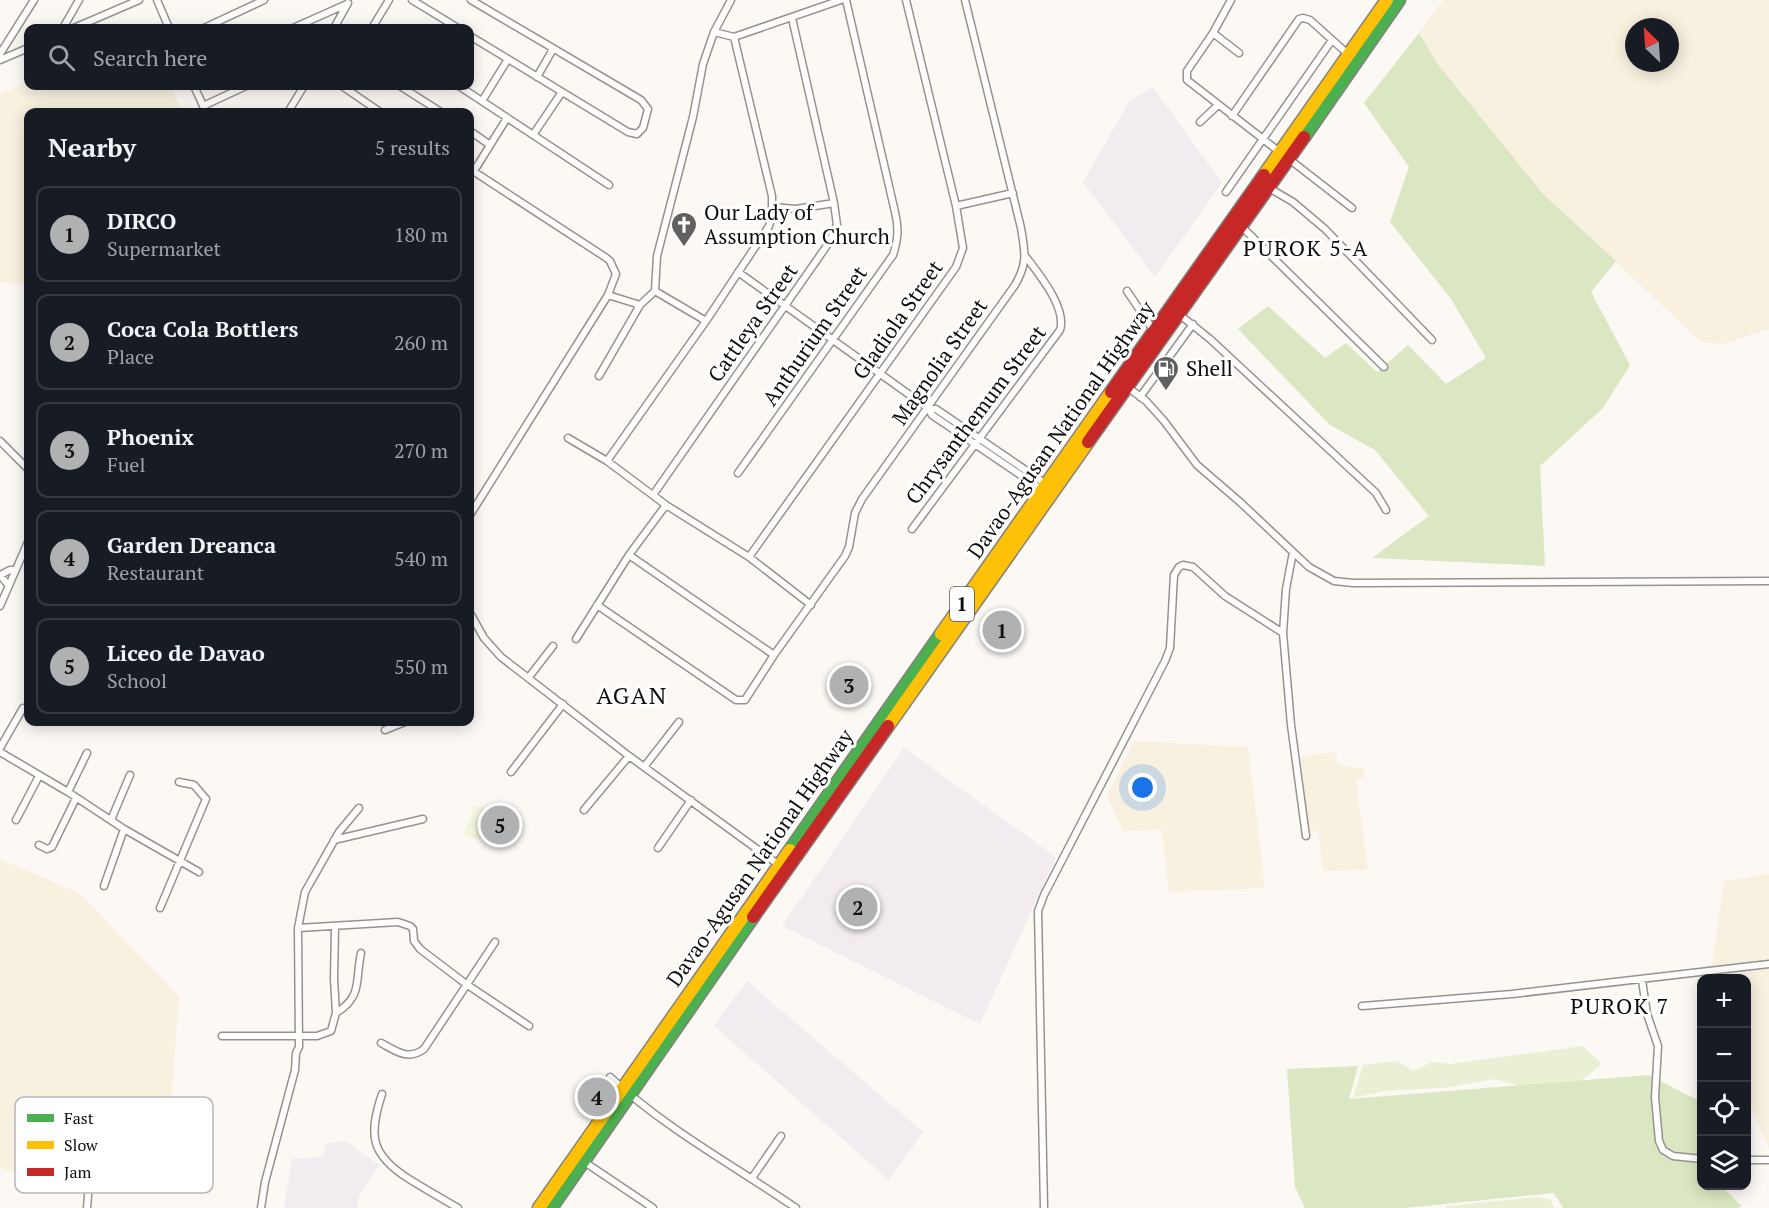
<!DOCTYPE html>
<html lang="en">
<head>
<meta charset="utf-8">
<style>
  :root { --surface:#171b24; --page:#20242c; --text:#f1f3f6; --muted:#9ea1a6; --line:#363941; --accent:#b0b1b2 }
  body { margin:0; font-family:"PT Serif",serif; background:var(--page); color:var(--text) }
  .controls { position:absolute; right:18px; bottom:18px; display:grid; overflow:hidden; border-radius:12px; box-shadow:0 3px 15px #0003 }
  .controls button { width:54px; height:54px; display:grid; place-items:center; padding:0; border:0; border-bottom:2px solid var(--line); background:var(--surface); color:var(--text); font:30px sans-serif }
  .compass { position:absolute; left:1625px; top:18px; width:54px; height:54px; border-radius:50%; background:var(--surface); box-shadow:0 3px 15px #0003; rotate:335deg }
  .you { position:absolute; left:1143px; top:788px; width:21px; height:21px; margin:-15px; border:4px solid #fff; border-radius:50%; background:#1a73e8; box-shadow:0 0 0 9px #1a73e833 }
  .badge { display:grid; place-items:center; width:39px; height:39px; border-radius:50%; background:var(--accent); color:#111; font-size:20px; font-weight:700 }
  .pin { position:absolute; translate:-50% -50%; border:3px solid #fff; box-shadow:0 2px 6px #0006 }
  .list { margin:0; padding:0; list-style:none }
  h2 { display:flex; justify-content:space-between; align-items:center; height:78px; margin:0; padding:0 24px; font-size:26px }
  h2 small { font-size:20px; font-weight:400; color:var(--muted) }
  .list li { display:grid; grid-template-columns:39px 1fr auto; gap:18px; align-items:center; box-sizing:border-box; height:96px; margin:0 12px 12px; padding:0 12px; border:2px solid var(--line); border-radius:12px }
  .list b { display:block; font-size:22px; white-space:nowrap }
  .list p { margin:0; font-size:20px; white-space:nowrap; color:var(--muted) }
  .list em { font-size:20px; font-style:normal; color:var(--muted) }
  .icon { flex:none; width:33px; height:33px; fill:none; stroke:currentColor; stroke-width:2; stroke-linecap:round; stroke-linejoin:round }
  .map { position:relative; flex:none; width:1769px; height:1208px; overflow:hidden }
  .search { position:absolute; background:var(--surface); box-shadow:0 3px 15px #0003; left:24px; top:24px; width:450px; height:66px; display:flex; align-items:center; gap:15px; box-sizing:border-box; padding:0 21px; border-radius:12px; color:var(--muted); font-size:22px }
  .panel { position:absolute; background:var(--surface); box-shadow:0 3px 15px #0003; left:24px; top:108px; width:450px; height:618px; border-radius:12px }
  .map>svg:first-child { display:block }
  .industrial { fill:#f2ecf0 }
  .farmland { fill:#f8f1e0; fill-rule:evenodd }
  .green { fill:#e9f0d4 }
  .forest { fill:#dbe7c2 }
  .pitch { fill:#f2f4dd }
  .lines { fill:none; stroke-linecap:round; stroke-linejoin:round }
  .street-casing { stroke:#959392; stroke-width:9 }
  .fast-casing { stroke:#82817f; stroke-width:15 }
  .slow-casing { stroke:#82817f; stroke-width:15 }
  .jam-casing { stroke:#82817f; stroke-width:15 }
  .street { stroke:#fffefd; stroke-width:6 }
  .fast { stroke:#4caf50; stroke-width:12 }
  .slow { stroke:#ffc107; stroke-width:12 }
  .jam { stroke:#c62828; stroke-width:12 }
  .labels { text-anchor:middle; stroke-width:6; stroke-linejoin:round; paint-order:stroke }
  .shield { fill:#fff; stroke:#565656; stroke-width:1.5 }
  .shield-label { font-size:20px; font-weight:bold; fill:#0e0e0e }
  .poi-label { font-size:21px; fill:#0e0e0e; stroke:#fff; text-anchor:start }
  .street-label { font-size:21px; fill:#0e0e0e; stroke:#fff }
  .neighbourhood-label { font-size:22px; letter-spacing:1.5px; fill:#0e0e0e; stroke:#fff }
  .quarter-label { font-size:24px; letter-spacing:1.5px; fill:#0e0e0e; stroke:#fff }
  .key { fill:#fff; stroke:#b7b7b7; stroke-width:1.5 }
  .key-label { font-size:16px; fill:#0e0e0e }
</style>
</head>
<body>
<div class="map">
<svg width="1769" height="1208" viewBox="0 0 1769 1208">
  <rect width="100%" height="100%" fill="#fcf8f4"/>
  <path class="industrial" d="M1153,87L1222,183L1155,277L1083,182L1129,102Z
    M904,748L1056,857L980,1024L782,926Z
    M747,981L923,1132L889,1180L714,1026Z
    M345,1141L379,1165L359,1196L357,1208H284L292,1159L323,1157L326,1144Z"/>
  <path class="farmland" d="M1443,0H1769V329L1724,344L1701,342L1543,194L1437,63L1419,33ZM1634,27H1670V63H1634Z
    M28,82V86H170L182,112H28V285L0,282V94Z
    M1134,741L1248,747L1265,888L1169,892L1162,830L1123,831L1107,796Z
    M1336,752L1337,764L1354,768L1362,766L1365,777L1356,779L1368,870L1323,871L1318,831L1309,832L1301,756Z
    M0,859L79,893L179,996L171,1104L87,1130L43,1185L0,1167Z
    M1769,874V1149L1747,1098L1746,978H1710L1724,881Z"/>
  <path class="green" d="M1583,1046L1602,1064L1576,1085L1523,1087L1495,1079L1444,1088L1384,1091L1353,1098L1363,1065L1397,1061L1413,1071L1432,1062L1450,1064Z
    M1538,1197L1551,1200L1554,1208H1446V1206Z"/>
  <path class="forest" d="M1419,33L1437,63L1543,194L1616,261L1591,292L1630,365L1603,408L1540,466L1545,566L1372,558L1429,516L1375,450L1330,425L1238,329L1268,306L1325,358L1346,343L1377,372L1408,345L1446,384L1486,358L1451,299L1390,222L1409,167L1364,103Z
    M1358,1066L1349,1099L1649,1075L1701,1102L1702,1186H1721L1742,1206L1738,1208H1563L1554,1193L1405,1208H1305L1295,1187L1287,1069Z"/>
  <path class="pitch" d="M475,805L491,811L479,841L463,835Z"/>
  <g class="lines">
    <defs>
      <path id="street" d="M157,0L169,28
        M412,0L458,28
        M1231,0L1213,33L1187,71V80L1281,153
        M63,28L79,0
        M74,28L139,0
        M204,28L264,0
        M293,28L347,4
        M334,28L348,3
        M372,28L389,0
        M714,32L734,37L841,0
        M1213,33L1239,53
        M470,36L628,132L637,134L643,128L648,109L641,100L471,0
        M0,54L34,0
        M0,60L28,48
        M537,77L553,49
        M194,86L206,112
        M342,86L380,112
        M400,86L441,112
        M459,86L609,185
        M482,101L508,59
        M203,106L246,86
        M288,112L304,86
        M1232,116L1299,19L1303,18L1310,20L1349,55
        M1200,122L1218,105
        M470,131L490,145
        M533,135L562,92
        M1289,159L1352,208
        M470,169L605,257L610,261L616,274L608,295L470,515
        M474,171L507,118
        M1269,188L1293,202L1325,229L1432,340
        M1226,192L1332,40
        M956,206L1013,193
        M773,207L796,209L834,203
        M1242,227L1384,367
        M738,272L928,408L936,409L1046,484
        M655,291L706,321
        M1127,291L1154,331
        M608,295L640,305L655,291L657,256L693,117L703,64L714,32L731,0
        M1180,315L1210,339L1376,493L1386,510
        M599,376L640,305
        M1126,386L1146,401L1164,421L1197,465L1240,502L1309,567L1334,581L1353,583L1769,581
        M1140,397L1193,324
        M928,408L932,415L1044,491
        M568,438L607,461L666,505L749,557L811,605
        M0,441L28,469
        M607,461L706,321L769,226L772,216V196L734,37
        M738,473L893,255C898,240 899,228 895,212L846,0
        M653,495L828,244L837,225L834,203L792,18
        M912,529L1060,330C1067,308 1039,274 1026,257
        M629,555L774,655
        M749,557L956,267L963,248L956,206L906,0
        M9,586L0,575L10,570H15
        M597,605L736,700H745L774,655L845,556L849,547L855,513L862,499L1015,285C1028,263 1025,252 1021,228L965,0
        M0,606L28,542
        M470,613L484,638L501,657L629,756L779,865
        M1283,633L1286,589L1293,552
        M576,639L629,555L666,505
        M529,677L553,646
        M385,730L405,722
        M0,748L23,708
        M0,752L68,792L124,829L199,872
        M644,767L679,722
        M511,772L563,704
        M68,792L87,753
        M584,810L629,756
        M16,820L39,776
        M111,820L130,775
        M334,840L423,819
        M39,845L47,849L52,847L76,798
        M658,848L691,800
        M104,886L124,829
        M160,908L206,799L194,785L179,782
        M298,928L398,922L410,926L413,929L414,941L420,949L466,984L529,1026
        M1642,980L1647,1014L1658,1046L1655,1097L1659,1141L1663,1150L1673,1156L1702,1159
        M1362,1006L1512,994L1769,964
        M336,1013C363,996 355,981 361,953
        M222,1036H317L331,1031L336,1013L334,979L335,927
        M381,1043C396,1051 408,1061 424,1049L495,942
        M610,1077C666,1129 733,1165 796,1208
        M382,1094C368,1136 371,1155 409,1179C425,1189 441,1198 458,1208
        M1746,1160H1769
        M583,1161L653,1208
        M752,1178L781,1136
        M87,1208L92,1146L100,1141L157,1140
        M261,1208L265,1182L295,1070L296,1053L299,1047L298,928L305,892L339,832L359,808
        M1044,1208L1038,911L1044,895L1165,661L1170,648L1174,575L1179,567L1183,565L1193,567L1225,596L1283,633L1291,725L1306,836"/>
      <path id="fast" d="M1304,137L1399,0
        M790,850L941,634
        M551,1208L753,917"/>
      <path id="slow" d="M1264,175L1387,0
        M941,634L1111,392
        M888,726L1088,442
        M539,1208L790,850"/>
      <path id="jam" d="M1111,392L1264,175
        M1088,442L1304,137
        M753,917L888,726"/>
    </defs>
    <use href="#street" class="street-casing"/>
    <use href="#fast" class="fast-casing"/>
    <use href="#slow" class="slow-casing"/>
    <use href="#jam" class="jam-casing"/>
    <use href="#street" class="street"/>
    <use href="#fast" class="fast"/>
    <use href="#slow" class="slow"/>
    <use href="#jam" class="jam"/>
  </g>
  <defs>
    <symbol id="church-pin" viewBox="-11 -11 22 30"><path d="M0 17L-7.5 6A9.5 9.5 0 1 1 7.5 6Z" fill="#61605e" stroke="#fff"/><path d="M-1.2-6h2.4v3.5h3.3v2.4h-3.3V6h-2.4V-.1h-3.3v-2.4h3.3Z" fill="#fff"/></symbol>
    <symbol id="fuel-pin" viewBox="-11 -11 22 30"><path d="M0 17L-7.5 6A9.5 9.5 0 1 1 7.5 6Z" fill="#61605e" stroke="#fff"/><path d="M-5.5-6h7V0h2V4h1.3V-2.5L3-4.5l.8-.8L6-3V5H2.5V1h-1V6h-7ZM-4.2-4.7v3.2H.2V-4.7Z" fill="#fff"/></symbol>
  </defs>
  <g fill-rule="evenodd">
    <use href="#church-pin" x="669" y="210" width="30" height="40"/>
    <use href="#fuel-pin" x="1151" y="354" width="30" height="40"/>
  </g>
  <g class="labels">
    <rect class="shield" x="950" y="587" width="24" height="34" rx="4.5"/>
    <g class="shield-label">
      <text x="962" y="611">1</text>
    </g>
    <g class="poi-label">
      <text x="704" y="220">Our Lady of<tspan x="704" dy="24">Assumption Church</tspan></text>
      <text x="1186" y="376">Shell</text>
    </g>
    <g class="street-label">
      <text transform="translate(898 320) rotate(-55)" y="7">Gladiola Street</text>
      <text transform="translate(753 323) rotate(-55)" y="7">Cattleya Street</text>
      <text transform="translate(815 336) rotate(-55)" y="7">Anthurium Street</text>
      <text transform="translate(940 362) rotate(-55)" y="7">Magnolia Street</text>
      <text transform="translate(976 415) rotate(-53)" y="7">Chrysanthemum Street</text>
      <text transform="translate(1061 430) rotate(-55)" y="7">Davao-Agusan National Highway</text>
      <text transform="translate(760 858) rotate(-55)" y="7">Davao-Agusan National Highway</text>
    </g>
    <g class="neighbourhood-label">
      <text x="1306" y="256">PUROK 5-A</text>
      <text x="1620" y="1014">PUROK 7</text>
    </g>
    <g class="quarter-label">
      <text x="632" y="704">AGAN</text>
    </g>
  </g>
  <rect x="15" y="1097" width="198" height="96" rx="9" class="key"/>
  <rect x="27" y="1114" width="27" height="8" fill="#4caf50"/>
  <rect x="27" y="1141" width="27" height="8" fill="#ffc107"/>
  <rect x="27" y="1168" width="27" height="8" fill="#c62828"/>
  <g class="key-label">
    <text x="64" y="1124">Fast</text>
    <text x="64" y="1151">Slow</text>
    <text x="64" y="1178">Jam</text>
  </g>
</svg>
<div class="controls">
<button>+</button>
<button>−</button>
<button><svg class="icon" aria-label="locate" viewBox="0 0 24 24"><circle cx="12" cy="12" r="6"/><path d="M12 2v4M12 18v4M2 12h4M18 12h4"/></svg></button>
<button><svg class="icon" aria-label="layers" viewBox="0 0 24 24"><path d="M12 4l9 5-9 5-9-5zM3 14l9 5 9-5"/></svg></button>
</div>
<svg class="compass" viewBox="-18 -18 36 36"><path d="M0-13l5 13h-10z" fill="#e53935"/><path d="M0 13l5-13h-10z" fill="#9ea1a6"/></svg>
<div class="you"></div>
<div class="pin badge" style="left:1002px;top:630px">1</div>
<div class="pin badge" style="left:858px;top:907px">2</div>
<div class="pin badge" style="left:849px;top:685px">3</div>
<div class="pin badge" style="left:597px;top:1097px">4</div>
<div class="pin badge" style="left:500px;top:825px">5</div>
<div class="search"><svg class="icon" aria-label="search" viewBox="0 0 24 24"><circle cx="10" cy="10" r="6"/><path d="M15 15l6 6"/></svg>Search here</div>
<section class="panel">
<h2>Nearby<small>5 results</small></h2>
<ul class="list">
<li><span class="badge">1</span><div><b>DIRCO</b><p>Supermarket</p></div><em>180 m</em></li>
<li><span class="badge">2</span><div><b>Coca Cola Bottlers</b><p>Place</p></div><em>260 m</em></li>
<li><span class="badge">3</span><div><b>Phoenix</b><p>Fuel</p></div><em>270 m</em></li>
<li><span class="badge">4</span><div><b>Garden Dreanca</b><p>Restaurant</p></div><em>540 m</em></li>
<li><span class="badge">5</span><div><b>Liceo de Davao</b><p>School</p></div><em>550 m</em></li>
</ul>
</section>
</div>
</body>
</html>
